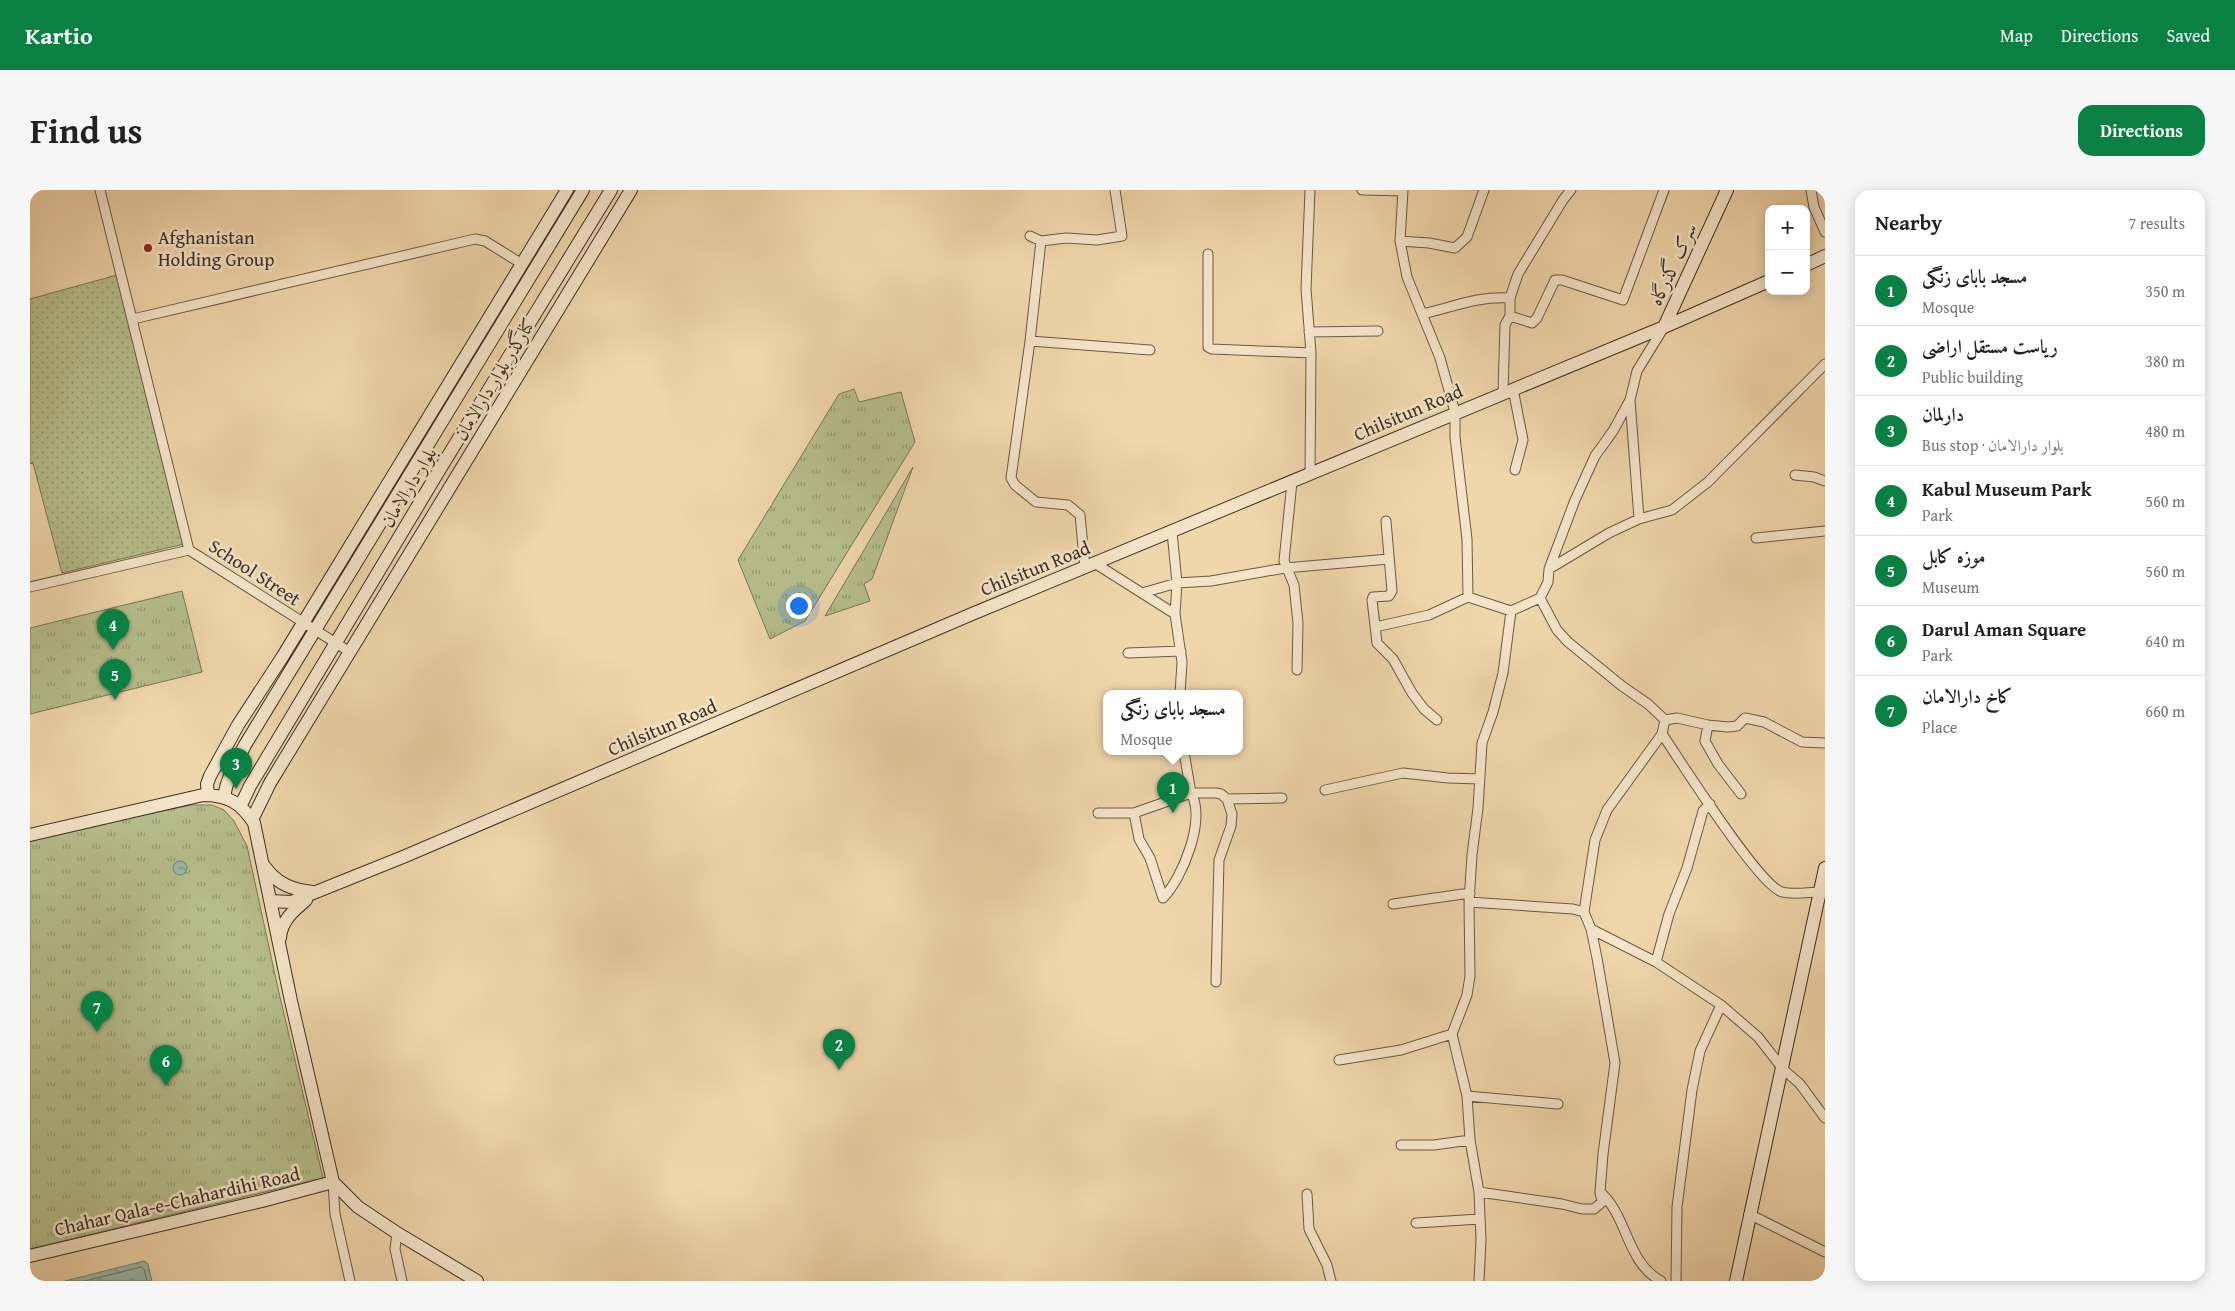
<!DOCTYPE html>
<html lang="en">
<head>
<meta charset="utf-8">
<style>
  :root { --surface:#fff; --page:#f6f6f6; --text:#222; --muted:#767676; --line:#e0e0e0; --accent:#0b8043 }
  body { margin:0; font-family:"Gentium Book Plus",Amiri,serif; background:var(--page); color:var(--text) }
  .controls { position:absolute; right:15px; top:15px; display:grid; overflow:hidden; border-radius:10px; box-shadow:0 2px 12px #0003 }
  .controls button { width:45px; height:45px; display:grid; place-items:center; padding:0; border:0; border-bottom:1px solid var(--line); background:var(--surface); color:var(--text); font:25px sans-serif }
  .you { position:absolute; left:768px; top:415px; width:18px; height:18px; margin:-12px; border:4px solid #fff; border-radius:50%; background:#1a73e8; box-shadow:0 0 0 8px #1a73e833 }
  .badge { display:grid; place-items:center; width:32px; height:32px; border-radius:50%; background:var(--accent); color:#fff; font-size:16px; font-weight:700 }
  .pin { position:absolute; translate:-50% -41px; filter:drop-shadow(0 1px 2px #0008) }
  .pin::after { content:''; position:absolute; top:26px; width:18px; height:15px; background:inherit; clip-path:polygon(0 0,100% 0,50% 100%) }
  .popup { position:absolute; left:1073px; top:500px; width:140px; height:65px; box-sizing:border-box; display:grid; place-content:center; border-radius:10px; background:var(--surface); filter:drop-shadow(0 1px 4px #0005); font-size:16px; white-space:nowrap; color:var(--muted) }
  .popup b { font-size:19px; color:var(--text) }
  .popup::after { content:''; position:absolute; left:50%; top:100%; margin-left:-10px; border:10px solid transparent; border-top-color:var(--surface) }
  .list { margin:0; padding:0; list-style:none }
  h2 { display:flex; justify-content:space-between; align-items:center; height:65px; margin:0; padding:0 20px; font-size:21px }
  h2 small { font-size:16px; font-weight:400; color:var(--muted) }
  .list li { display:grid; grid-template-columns:32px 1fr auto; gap:15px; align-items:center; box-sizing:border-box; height:70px; padding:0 20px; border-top:1px solid var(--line) }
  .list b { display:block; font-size:19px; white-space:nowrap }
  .list p { margin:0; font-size:16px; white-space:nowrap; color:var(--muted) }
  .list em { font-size:16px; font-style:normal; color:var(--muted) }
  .map { position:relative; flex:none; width:1795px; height:1091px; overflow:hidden; border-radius:15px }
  header { display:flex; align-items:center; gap:30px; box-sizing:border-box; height:70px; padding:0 25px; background:var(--accent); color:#fff }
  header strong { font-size:24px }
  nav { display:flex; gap:28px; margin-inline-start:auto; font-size:18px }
  .intro { display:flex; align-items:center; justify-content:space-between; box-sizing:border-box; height:120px; padding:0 30px }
  h1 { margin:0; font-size:35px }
  .button { padding:12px 22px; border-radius:15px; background:var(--accent); color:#fff; font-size:18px; font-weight:700 }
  main { display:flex; gap:30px; padding:0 30px }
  aside { flex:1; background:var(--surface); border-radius:15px; box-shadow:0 2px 12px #0003 }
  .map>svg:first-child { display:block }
  .grass { fill:url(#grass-dots); stroke:#787758 }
  .park { fill:url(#park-tufts); stroke:#787758 }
  .water { fill:url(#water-ripples); stroke:#748275 }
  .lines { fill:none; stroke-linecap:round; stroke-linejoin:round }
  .shore { stroke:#6a7468; stroke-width:1 }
  .street-casing { stroke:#685a46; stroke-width:11 }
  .secondary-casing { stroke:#3a3025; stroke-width:14 }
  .street { stroke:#f5e4c8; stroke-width:9 }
  .secondary { stroke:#f5e4c8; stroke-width:12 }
  .poi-dot { fill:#8f2418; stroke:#f5e4c8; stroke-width:2 }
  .labels { text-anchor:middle; stroke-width:5; stroke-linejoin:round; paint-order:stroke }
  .poi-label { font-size:19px; fill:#3a3025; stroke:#f5e4c8; text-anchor:start }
  .street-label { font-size:19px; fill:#3a3025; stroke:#f5e4c8 }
</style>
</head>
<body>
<header>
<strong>Kartio</strong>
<nav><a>Map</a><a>Directions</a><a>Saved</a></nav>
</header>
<div class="intro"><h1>Find us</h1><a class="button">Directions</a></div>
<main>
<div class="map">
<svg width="1795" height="1091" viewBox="0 0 1795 1091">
  <defs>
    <pattern id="grass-dots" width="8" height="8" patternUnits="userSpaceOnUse" patternTransform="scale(1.25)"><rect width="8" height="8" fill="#b6be8c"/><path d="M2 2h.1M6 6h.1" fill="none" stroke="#959b72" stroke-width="1.8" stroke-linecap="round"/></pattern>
    <pattern id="park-tufts" width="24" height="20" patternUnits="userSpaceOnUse" patternTransform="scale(1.25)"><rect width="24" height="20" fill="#b6be8c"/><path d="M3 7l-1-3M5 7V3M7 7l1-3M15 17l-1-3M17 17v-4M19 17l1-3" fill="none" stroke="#959b72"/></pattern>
    <pattern id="water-ripples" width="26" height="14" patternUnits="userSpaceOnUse" patternTransform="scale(1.25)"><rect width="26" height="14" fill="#9ab9ab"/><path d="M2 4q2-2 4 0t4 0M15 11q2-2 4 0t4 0" fill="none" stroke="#7f978b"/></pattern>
  </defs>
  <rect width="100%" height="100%" fill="#f0d6ab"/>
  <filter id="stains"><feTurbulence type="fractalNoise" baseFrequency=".004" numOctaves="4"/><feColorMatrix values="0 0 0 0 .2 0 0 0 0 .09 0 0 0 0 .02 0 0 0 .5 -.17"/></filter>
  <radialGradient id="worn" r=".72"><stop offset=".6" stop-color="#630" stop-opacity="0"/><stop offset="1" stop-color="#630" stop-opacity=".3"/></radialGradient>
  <path class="grass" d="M94,83L154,354L32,383L3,273L0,274V109Z"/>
  <path class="park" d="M824,199L829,212L871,202L885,252L775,431L740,449L708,370L809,204Z
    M883,277L842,389L834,394L840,411L795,426Z
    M152,401L172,482L0,524V438Z
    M161,615H182L194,620L204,631L217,656L249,803L293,988L0,1059V649Z"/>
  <path class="water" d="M143 678a7 7 0 1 1 14 0a7 7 0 1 1-14 0Z
    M114,1071L118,1074L122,1091H35Z"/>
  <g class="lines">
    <path class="shore" d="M55,1091L111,1077L114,1079L117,1091"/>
    <defs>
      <path id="street" d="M70,0L159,360
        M1280,0L1276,99L1281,163L1280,284
        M1332,0L1373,1
        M1373,0L1370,51L1377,87L1410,168L1425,222V247L1437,349L1438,407
        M1781,0L1784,17L1795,42
        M1000,46L1011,51L1036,48L1067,50L1092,46L1085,0
        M1011,51L1000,151L981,288L985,295L1006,312L1038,315L1050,325L1055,378
        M1370,51L1399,53L1425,58L1437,47L1454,0
        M1178,64V157L1182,159L1281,163
        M1392,124C1424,117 1446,106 1480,108
        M1480,126L1502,133L1507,128L1525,90H1532L1593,110L1634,0
        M103,129L445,49L455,51L492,74
        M1279,142L1348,141
        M1000,151L1120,160
        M1483,199L1493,250L1485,280
        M1473,203L1475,135L1480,126V108L1488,84L1533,10L1541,0
        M1600,210L1609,329
        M1765,285L1784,287L1795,291
        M1262,292L1254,371L1264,395L1268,433L1267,480
        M1356,331L1362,401L1359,406L1343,407L1342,410L1347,453L1363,469L1382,503L1394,519L1407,530
        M1142,342L1147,393L1145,424L1152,472L1150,504
        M1726,348L1795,341
        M159,360L320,462
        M1066,374L1145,424
        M1519,379L1579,343L1609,329L1642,320L1678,292L1795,174
        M0,397L159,360
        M1112,403L1147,393L1181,391L1255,378L1359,369
        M1510,408L1527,440L1538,452L1592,496L1618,514L1635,530L1632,544C1650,570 1729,696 1752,702C1763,705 1779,702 1790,702
        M1345,437L1399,425L1438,407L1481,421L1510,408L1518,392L1519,379L1545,310L1565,266L1583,241L1600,210L1607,181L1634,137
        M1098,463L1151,461
        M1635,530L1647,528L1678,535L1698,537L1707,536L1715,528L1734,532L1772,552L1795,553
        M1678,535L1675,551L1688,574L1711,604
        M1295,600L1373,583L1418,588L1450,589
        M1197,609L1252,608
        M1068,623H1104L1161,603L1154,562
        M1104,623L1109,649L1120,668L1133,708
        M1133,708C1153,687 1176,630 1161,603H1186L1191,604L1197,609L1202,624L1201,636L1189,670L1186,792
        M1439,712L1543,719L1554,722L1561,739L1567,768L1585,873L1573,964L1570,1002L1572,1012L1564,1019H1552L1532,1014L1449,1002
        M1363,714L1440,703
        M1554,722L1565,650L1577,620L1632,544
        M1561,739L1626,772L1691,815L1728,847L1753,879L1770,894L1795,928
        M1626,772L1639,724L1657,678L1673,621L1680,614
        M1309,870L1371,860L1422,844
        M1437,906L1528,914
        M1371,955H1404L1440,950
        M303,992L305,1024L320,1091
        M1570,1002C1598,1026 1596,1072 1631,1091
        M1277,1004L1279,1039L1297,1075L1301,1091
        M1719,1024L1795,1062
        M1386,1033L1450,1029
        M367,1043L365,1059L372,1091
        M1449,1091L1451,1050L1449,1002L1440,950L1437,906L1422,844L1437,805L1440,786L1439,712L1442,665L1448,618L1452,553L1463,522L1473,483L1481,421
        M1646,1091L1647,1017L1662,900L1670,861L1691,815"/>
      <path id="secondary" d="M1776,75L1795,66
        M1634,137L1697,0
        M178,605L177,594L180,586L208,535L253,466L537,0
        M194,607C197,587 206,573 215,555L553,0
        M211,615L220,596L410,279L581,0
        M222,630L240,593L601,0
        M0,645L173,605C198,605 211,613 224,633L261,811L303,992L328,1017L367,1043L447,1091
        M235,677C247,694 263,700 283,702
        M241,711L261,712L373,667L942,424L1634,137L1739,91
        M250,748C251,731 264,720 276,710
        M0,1066L232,1011L303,992
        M1706,1091L1795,678"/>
    </defs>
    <use href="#street" class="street-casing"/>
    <use href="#secondary" class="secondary-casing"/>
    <use href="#street" class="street"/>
    <use href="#secondary" class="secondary"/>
  </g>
  <circle class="poi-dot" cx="118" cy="58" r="5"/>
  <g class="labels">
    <g class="poi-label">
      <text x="128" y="54">Afghanistan<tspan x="128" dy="22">Holding Group</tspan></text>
    </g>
    <g class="street-label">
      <text transform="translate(1642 74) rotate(-65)" y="7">سرک گذرگاه</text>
      <text transform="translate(464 189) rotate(-59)" y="7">کنارگذر بلوار دارالامان</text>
      <text transform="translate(1378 222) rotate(-23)" y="7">Chilsitun Road</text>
      <text transform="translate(378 297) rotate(-59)" y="7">بلوار دارالامان</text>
      <text transform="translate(1005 378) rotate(-22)" y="7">Chilsitun Road</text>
      <text transform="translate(225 382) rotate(33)" y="7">School Street</text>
      <text transform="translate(632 537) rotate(-23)" y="7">Chilsitun Road</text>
      <text transform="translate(147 1011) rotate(-13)" y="7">Chahar Qala-e-Chahardihi Road</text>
    </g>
  </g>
  <rect width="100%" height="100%" filter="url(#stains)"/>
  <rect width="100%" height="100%" fill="url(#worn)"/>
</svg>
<div class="controls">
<button>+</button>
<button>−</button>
</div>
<div class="you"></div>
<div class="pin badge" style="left:1143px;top:623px">1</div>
<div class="popup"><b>مسجد بابای زنگی</b>Mosque</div>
<div class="pin badge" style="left:809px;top:880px">2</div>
<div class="pin badge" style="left:206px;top:599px">3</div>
<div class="pin badge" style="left:83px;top:460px">4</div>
<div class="pin badge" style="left:85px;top:510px">5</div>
<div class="pin badge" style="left:136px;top:896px">6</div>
<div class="pin badge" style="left:67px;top:842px">7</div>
</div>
<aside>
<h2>Nearby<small>7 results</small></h2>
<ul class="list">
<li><span class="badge">1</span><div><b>مسجد بابای زنگی</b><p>Mosque</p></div><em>350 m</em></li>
<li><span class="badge">2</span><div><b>ریاست مستقل اراضی</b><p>Public building</p></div><em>380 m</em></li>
<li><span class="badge">3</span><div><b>دارلمان</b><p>Bus stop · بلوار دارالامان</p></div><em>480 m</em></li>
<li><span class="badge">4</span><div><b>Kabul Museum Park</b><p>Park</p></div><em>560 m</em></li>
<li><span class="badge">5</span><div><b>موزه کابل</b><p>Museum</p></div><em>560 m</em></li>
<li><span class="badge">6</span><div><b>Darul Aman Square</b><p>Park</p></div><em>640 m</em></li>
<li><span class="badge">7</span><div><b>کاخ دارالامان</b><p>Place</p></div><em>660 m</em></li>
</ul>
</aside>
</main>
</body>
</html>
